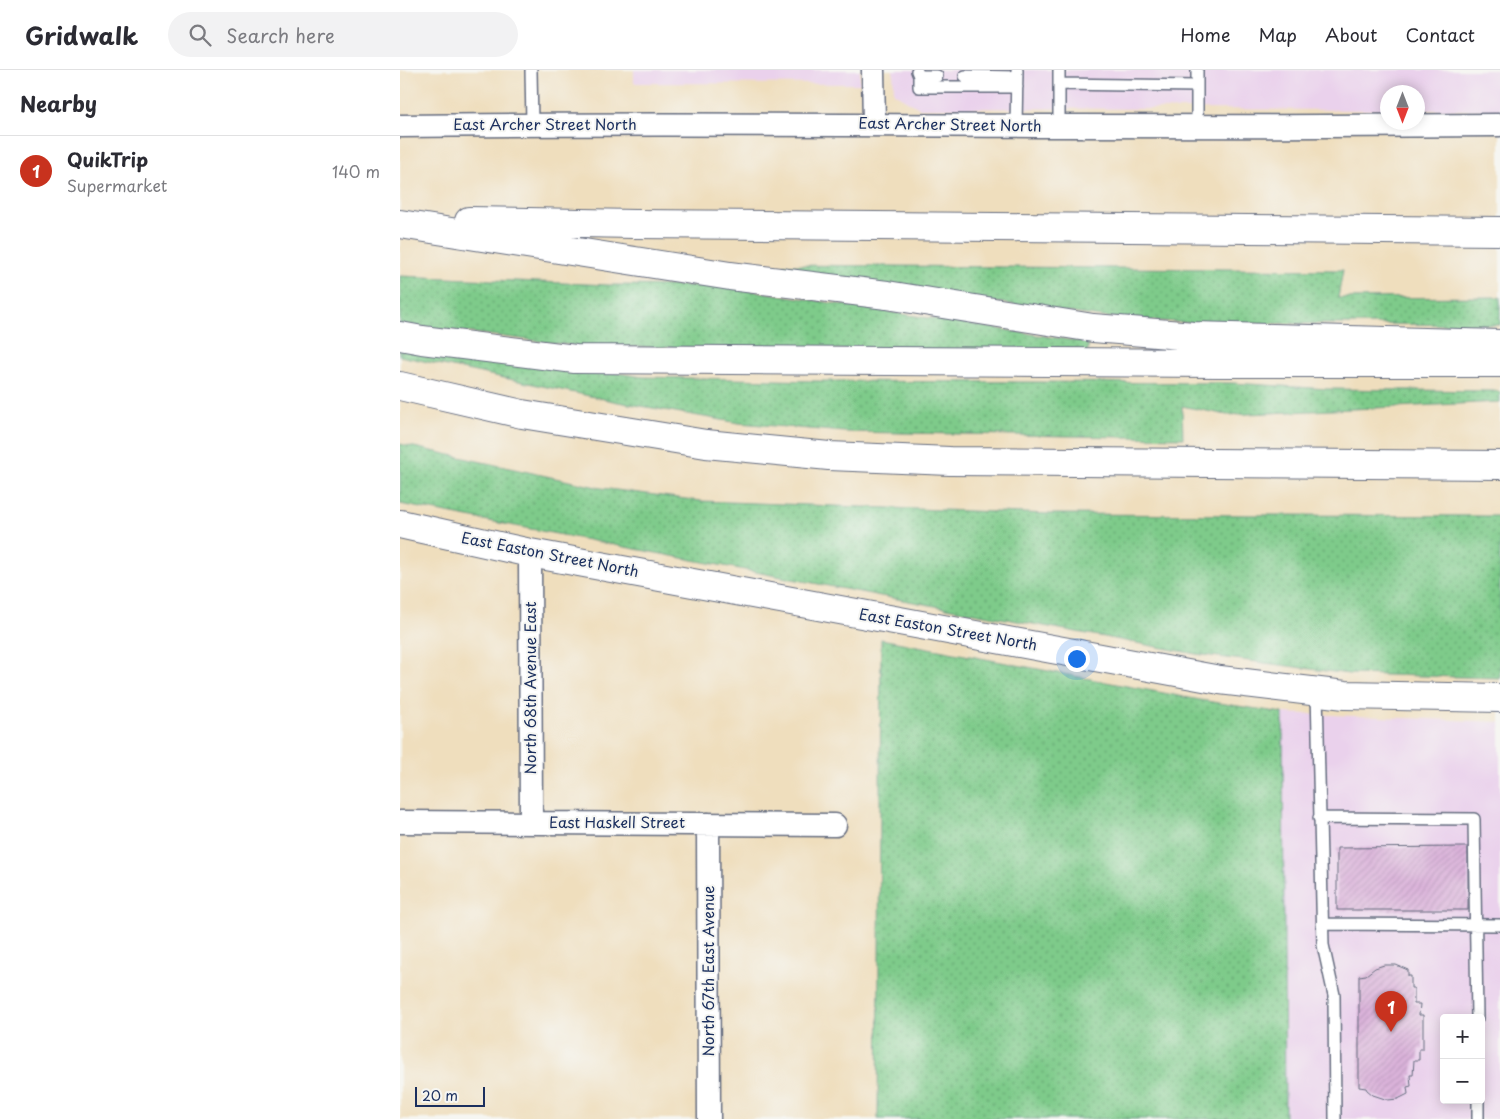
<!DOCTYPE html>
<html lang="en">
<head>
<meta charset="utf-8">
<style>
  :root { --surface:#fff; --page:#f2f2f3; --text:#2b2b33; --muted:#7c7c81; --line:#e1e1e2; --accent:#c8321e }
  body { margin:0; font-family:"Playpen Sans",sans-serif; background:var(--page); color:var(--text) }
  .controls { position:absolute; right:15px; bottom:15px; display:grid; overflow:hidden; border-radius:5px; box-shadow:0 2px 12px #0003 }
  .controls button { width:45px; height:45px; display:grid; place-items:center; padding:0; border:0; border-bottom:1px solid var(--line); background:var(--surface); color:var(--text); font:25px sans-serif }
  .compass { position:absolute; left:980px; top:15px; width:45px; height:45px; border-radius:50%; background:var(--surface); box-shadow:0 2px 12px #0003; rotate:180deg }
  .scale { position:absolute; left:15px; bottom:12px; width:70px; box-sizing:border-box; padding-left:5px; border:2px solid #1b2f5e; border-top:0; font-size:14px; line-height:18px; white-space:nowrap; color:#1b2f5e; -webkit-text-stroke:4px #f6f6f2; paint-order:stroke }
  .you { position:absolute; left:676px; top:588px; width:18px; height:18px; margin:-12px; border:4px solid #fff; border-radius:50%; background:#1a73e8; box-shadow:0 0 0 8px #1a73e833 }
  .badge { display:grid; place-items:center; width:32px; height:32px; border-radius:50%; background:var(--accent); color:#fff; font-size:16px; font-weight:700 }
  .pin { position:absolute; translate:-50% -41px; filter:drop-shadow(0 1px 2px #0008) }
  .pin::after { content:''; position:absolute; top:26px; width:18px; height:15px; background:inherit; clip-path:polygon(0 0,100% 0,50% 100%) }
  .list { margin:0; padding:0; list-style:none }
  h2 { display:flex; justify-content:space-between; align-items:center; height:65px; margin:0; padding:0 20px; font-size:21px }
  h2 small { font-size:16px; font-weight:400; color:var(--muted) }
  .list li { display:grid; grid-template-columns:32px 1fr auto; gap:15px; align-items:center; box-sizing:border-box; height:70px; padding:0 20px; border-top:1px solid var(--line) }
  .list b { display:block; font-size:19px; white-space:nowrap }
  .list p { margin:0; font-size:16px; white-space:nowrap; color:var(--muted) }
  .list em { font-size:16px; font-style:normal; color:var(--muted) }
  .icon { flex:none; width:28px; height:28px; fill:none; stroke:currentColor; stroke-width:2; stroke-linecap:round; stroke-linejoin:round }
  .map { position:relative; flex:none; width:1100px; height:1049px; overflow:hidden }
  header { display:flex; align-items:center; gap:30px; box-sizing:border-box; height:70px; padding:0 25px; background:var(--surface); border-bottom:1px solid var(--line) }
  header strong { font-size:24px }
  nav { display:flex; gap:28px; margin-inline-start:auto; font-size:18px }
  .search { width:350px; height:45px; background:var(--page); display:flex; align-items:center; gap:12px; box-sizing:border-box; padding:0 18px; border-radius:28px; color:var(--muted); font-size:19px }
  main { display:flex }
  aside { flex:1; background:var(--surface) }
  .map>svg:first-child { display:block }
  .built { fill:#ead1ec; fill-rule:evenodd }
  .grass { fill:url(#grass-dots); stroke:#4c7d74 }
  .building { fill:url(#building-hatch) }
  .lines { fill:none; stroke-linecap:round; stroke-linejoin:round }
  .service-casing { stroke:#656c7f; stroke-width:14 }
  .minor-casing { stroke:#656c7f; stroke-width:25 }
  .tertiary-casing { stroke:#656c7f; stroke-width:30 }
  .motorway-casing { stroke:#656c7f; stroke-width:30 }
  .service { stroke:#fff; stroke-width:11 }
  .minor { stroke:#fff; stroke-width:22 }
  .tertiary { stroke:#fff; stroke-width:28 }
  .motorway { stroke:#fff; stroke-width:28 }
  .labels { text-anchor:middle; stroke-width:4; stroke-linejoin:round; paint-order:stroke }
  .street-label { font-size:15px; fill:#1b2f5e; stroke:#f6f6f2 }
</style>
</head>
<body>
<header>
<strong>Gridwalk</strong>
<div class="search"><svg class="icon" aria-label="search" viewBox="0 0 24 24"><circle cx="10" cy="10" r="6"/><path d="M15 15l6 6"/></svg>Search here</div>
<nav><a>Home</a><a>Map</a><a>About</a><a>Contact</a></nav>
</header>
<main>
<aside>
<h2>Nearby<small></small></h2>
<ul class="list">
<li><span class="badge">1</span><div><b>QuikTrip</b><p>Supermarket</p></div><em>140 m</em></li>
</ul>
</aside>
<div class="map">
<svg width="1100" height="1049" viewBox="0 0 1100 1049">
  <defs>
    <pattern id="grass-dots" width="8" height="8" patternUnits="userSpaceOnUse" patternTransform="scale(1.25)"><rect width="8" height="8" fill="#7ecb8a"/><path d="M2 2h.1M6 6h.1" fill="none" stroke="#66a574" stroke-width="1.8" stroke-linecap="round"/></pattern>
    <pattern id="building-hatch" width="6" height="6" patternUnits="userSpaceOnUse" patternTransform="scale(1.25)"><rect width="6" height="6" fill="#dbb3da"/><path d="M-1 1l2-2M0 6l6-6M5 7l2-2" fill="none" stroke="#bb9abe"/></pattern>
  </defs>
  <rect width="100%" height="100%" fill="#f6f6f2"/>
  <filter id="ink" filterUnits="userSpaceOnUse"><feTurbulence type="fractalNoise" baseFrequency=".02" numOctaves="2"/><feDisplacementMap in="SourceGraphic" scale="10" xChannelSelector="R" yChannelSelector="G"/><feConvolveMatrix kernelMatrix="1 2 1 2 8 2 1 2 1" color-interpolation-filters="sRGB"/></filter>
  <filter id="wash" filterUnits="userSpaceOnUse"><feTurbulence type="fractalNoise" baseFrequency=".0096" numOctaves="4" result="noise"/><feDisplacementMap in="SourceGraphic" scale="20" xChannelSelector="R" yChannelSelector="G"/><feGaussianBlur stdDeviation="1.12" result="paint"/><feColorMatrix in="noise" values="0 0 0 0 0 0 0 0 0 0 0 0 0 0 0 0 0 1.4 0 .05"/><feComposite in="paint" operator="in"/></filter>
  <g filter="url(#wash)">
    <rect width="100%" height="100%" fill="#efdebd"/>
    <path class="built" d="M234,0H460V14L234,13Z
      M493,0H1100V40H1018V22H988L987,40L519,38L494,23Z
      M883,643L1100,652V1049H885ZM1044,948H1081V1030H1044Z"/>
    <path class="grass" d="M384,195L943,200L938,228L1100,227V255L791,253L702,247L386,203Z
      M0,206L209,215L322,216L689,273L687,283L178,276L0,254Z
      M0,278L196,300L243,307L418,311L833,313L928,319L1093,321L1100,322V332L827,345L782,336L783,368L445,362L339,353L218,332L0,286Z
      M0,374L201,418L301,431L650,444L1100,446V608L949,604L796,584L481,526L0,434Z
      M481,569L800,630L883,643L885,1049H478Z"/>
    <g id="blocks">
      <path class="building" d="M1068,777V840H937V778Z
        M984,895H996L1008,900V906H1011V918H1014V934H1020L1019,945H1023V979H1019V990H1014L1013,1005H1010L1011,1016L1007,1017L1008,1024L998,1029L988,1030L973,1025L967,1020L966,1018L959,1017V906L966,905L975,898Z"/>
    </g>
  </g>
  <g filter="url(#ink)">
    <use href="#blocks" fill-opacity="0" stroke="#656c7f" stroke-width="1"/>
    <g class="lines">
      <defs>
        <path id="service" d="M131,0L132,54
          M797,0V56
          M517,1L519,6H537
          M519,6V17H617
          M565,6L617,7
          M659,14L797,16
          M616,56L617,0
          M659,56V0
          M917,622L923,875L934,925L935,1049
          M919,748L1074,749L1077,948
          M922,854L1100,855
          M1078,1030V1049"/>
        <path id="minor" d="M473,0L474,54
          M0,56C219,53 438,55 658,56C805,57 953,56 1100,55
          M130,483L131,752
          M0,752L435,755
          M308,754L309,1049"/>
        <path id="tertiary" d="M0,454L130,483L820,610L945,625L1100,628"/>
        <path id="motorway" d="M69,151L234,154L1100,161
          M0,154L330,206L487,225L693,258L794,266L1100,274
          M0,266L22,270L175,289L818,293H1100
          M0,316L122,344L306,374L429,386L550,391L1100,395"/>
      </defs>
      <use href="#service" class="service-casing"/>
      <use href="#minor" class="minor-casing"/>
      <use href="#tertiary" class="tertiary-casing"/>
      <use href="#motorway" class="motorway-casing"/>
      <use href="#service" class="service"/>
      <use href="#minor" class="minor"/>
      <use href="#tertiary" class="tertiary"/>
      <use href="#motorway" class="motorway"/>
    </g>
  </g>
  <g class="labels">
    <g class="street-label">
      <text x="145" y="60">East Archer Street North</text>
      <text transform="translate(550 55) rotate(1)" y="5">East Archer Street North</text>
      <text transform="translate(150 485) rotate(11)" y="5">East Easton Street North</text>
      <text transform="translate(548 560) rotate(10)" y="5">East Easton Street North</text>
      <text transform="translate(131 618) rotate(-90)" y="5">North 68th Avenue East</text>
      <text x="217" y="758">East Haskell Street</text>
      <text transform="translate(309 901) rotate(-90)" y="5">North 67th East Avenue</text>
    </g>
  </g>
</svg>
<div class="controls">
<button>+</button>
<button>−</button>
</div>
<svg class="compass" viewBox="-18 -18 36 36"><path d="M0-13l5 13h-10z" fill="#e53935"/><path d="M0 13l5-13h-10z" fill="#7c7c81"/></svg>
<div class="scale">20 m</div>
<div class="you"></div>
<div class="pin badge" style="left:991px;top:962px">1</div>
</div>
</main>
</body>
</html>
